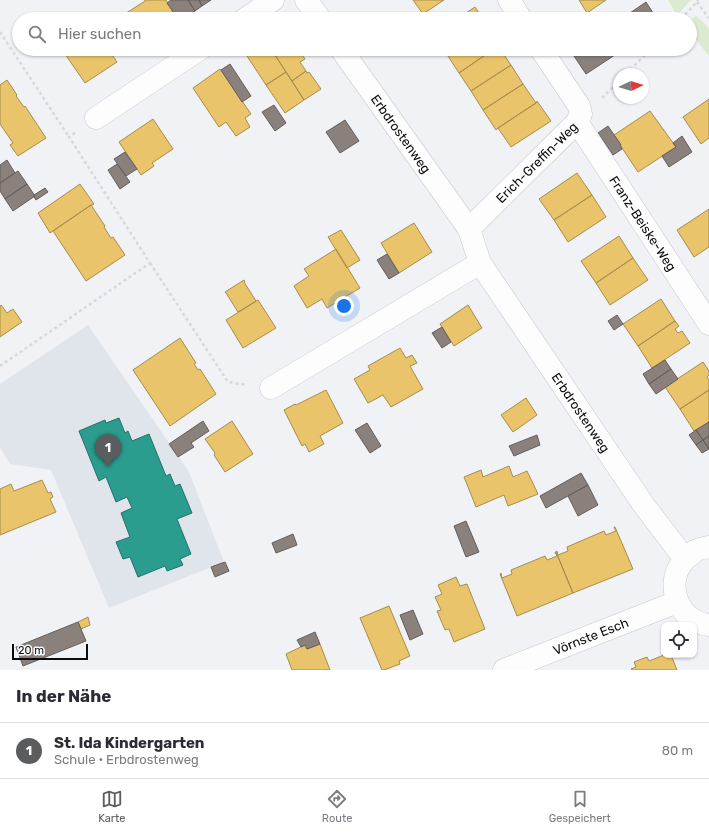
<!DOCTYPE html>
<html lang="de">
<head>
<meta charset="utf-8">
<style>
  :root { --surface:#fff; --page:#f2f2f3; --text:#2b2b33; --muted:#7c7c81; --line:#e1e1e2; --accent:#5b5c5e }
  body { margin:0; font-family:Rubik,sans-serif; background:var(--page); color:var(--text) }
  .controls { position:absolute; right:12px; bottom:12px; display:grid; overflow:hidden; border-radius:8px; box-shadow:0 1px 3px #0004 }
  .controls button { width:36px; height:36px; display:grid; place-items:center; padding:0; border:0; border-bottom:1px solid var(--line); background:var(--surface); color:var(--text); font:20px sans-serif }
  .compass { position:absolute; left:613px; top:68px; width:36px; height:36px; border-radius:50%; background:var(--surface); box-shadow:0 1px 3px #0004; rotate:86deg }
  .scale { position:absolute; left:12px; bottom:10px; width:76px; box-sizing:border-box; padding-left:4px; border:2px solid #0b0c0d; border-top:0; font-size:11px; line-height:14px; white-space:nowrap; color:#0b0c0d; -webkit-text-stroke:3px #fff; paint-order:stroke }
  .you { position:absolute; left:344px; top:306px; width:14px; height:14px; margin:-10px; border:3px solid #fff; border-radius:50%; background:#1a73e8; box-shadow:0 0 0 6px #1a73e833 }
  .badge { display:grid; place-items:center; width:26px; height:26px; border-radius:50%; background:var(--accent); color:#fff; font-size:13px; font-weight:700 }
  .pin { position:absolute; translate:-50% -33px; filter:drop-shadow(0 1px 2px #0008) }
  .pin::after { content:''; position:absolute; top:21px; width:14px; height:12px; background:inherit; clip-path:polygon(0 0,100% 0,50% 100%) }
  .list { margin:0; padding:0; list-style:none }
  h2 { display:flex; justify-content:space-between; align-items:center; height:52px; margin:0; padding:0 16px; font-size:17px }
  h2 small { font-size:13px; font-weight:400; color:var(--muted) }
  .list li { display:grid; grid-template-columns:26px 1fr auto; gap:12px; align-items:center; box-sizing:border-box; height:56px; padding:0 16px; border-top:1px solid var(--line) }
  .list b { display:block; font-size:15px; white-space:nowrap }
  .list p { margin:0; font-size:13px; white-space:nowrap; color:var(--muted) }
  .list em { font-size:13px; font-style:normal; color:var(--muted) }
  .icon { flex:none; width:22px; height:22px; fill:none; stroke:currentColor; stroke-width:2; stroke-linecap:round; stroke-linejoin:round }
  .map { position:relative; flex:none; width:709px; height:670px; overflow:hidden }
  .search { position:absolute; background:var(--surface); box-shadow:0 1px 3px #0004; left:12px; right:12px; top:12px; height:44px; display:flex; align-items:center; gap:10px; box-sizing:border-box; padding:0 14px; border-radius:22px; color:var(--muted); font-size:15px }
  .sheet { height:108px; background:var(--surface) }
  nav { display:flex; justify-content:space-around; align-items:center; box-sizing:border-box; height:56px; border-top:1px solid var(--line); background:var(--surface); font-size:11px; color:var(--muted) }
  nav a { display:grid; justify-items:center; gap:2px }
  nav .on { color:var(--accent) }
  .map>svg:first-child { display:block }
  .built { fill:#e0e5ec }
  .green { fill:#dbebd0 }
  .homes { fill:#e9c46a; stroke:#a68d4e }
  .schools { fill:#2a9d8f; stroke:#217268 }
  .industry { fill:#8a817c; stroke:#645e5b }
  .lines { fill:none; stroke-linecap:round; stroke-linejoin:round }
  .minor-casing { stroke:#c6c8ca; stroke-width:23 }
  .path { stroke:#d8d8d9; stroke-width:2.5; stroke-dasharray:3 3; stroke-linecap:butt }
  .minor { stroke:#fdfdfe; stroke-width:22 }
  .labels { text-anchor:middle; stroke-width:4; stroke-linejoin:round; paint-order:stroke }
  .street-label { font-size:13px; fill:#0b0c0d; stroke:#fff }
</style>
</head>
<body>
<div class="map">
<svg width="709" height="670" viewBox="0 0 709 670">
  <rect width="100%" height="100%" fill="#f0f2f5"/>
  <path class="built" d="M88,325L189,472L224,562L109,608L51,470L10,464L0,447V384Z"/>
  <path class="green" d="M668,0H691L677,15Z
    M696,16L703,22L709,29V56L690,32V20Z"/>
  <path class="homes" d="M145,0H166L178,19H125L123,15L145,1Z
    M413,0H444L423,14Z
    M579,0H606L587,13Z
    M475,7L483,19H457Z
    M73,49H108L117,62L85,83L65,54Z
    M252,49H271L286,72L266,85L245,53Z
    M271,49H298L305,59L300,62L306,71L292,81Z
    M453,49H494L459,73L446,53Z
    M494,49H500L511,65L471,91L459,73Z
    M511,65L523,84L483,110L471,91Z
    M220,69L251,114L245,118L250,127L236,136L226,122L219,127L193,88Z
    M306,71L307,73L309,72L321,89L304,100L292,81Z
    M286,72L304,100L285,113L266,85Z
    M7,80L17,95L16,96L24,107L25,106L46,138L18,156L10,145L13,143L0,124V85Z
    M523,84L536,103L498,128L496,130L483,110Z
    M709,99V138L701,144L683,117Z
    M537,101L551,121L511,147L498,128L536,103Z
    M650,111L676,147L638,172L620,145H621L614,135Z
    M153,119L173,149L152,163L154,166L141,175L119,142Z
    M577,173L592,195L554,220L539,199Z
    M80,184L94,204L92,205H91L50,233L38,213Z
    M592,195L606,217L568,242L554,220Z
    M91,205L105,226L104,227L111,238L113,237L125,255L86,281L53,231Z
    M709,209V247L694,257L677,230Z
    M414,223L432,252L399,273L381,243Z
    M341,230L360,260L347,268L328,237Z
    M619,236L633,258L596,283L581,261Z
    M336,249L360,288L327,308L322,299L307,308L294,286L309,276L304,269Z
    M633,258L648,280L610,305L596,283Z
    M244,280L245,282H244L256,301L238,312L226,293L225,292Z
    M661,299L675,321L638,346L623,324Z
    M258,300L276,328L243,348L226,320Z
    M1,305L7,313L13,309L22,322L0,337V306Z
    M468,305L482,328L454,346L440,324Z
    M675,321L679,326L675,329L678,333L682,331L690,343L652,368L638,346Z
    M180,338L196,363L194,364L198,370L200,369L216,394L170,426L133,370Z
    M400,348L406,358L412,355L417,363L410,366L423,389L391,407L383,395L368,403L354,379L370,370L368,366Z
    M703,362L709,371V375L707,377L709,380V390L680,409L665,387Z
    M326,390L343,423L320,436L324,444L309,452L305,444L302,446L284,410L295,404L296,405Z
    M709,390V422L694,431L680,409Z
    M526,398L537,415L513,432L501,415Z
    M232,421L253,454L225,472L214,455L215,453L205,439Z
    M509,466L513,477L527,471L538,494L508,506L504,495L476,507L464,477L481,470L483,477Z
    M42,480L48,493L51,492L53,497L50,499L56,512L0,535V489L11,484L14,491Z
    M614,527H615L633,569L573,593L556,552L557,551L558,555L568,551L567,547L604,531L606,535L616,531Z
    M555,552H556L573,593L517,616L500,574L501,573L502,578L512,574L511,570L545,556L547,560L557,556Z
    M456,577L460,586L467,584L485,629L454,642L449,629L445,630L437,611L441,610L435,597L442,594L438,585Z
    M389,606L410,656L399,661L400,664L384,670H382L360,618Z
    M88,617L90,625L81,629L78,622Z
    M320,644L330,670H292L286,654L305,645L307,649Z
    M664,655H671L677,670H632L631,669L636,667L634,662L647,657L649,661Z"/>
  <path class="schools" d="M119,418L125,433L128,431L132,441L149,434L166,476L170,474L175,486L180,484L192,513L177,519L191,554L180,559L183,565L167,571L165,566L138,577L130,557L123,559L116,542L130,537L121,513L132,508L127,497L116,502L106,477L99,481L79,431L105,420L106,423Z"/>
  <path class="industry" d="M171,0H188L195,11L182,19H178L167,3Z
    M188,0H199L202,6L195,11Z
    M199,0H211L202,6Z
    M646,2L657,19H629L632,17L630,13Z
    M584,49H624L586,74L574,56Z
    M230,64L251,96L242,102L221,70Z
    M274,105L286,123L275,131L262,112Z
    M345,120L359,141L340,153L326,132Z
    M608,126L621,145H620L622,149L613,155L598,133Z
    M682,136L692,152L669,167L662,156L676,147L673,143Z
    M125,152L137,169L126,176L114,159Z
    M7,160L15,173L0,183V165Z
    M117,164L130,182L120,189L108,170Z
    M18,171L27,184L5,199L0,191V183Z
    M27,184L35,196L13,211L5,199Z
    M45,188L48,192L36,200L34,197V195Z
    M387,254L399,273L389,279L377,260Z
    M617,315L623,324L614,330L608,321Z
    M442,327L451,342L442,348L432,333Z
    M665,360L671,369L649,384L643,374Z
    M671,369L678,379L656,394L649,384Z
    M203,421L209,431L191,443L194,447L178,457L169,444Z
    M709,422V436L703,440L696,430Z
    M367,423L381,446L370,453L355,430Z
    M696,430L703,440L696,445L689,435Z
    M537,435L540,445L514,456L509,446Z
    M709,436V449L703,440Z
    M703,440L709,449L702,453L696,445Z
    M581,473L588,485L546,508L540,496Z
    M588,485L598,505L578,516L568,496Z
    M466,521L479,552L466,557L454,526Z
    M293,534L297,545L276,553L272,543Z
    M225,562L229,571L215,577L211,567Z
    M413,610L423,634L410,640L400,615Z
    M78,622L86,641L23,666L16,647Z
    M315,632L320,644L307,649L305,645L301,647L297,640Z"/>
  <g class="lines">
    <defs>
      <g id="minor">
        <path d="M306,0L320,19"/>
        <path d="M509,0L521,19"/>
        <path d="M245,19L273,0"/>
        <path id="s1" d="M341,49L469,229L480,263L643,504L685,559"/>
        <path d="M96,118L200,49"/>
        <path id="s2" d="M577,122L709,324"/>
        <path id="s3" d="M469,229L577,122L581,114L579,106L541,49"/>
        <path d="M271,388L480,263"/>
        <path d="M709,547C705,548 701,548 697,550C694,551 692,554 689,556C662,576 675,622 709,625"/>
        <path id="s4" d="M504,670L677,602"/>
      </g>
    </defs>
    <use href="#minor" class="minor-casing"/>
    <path class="path" d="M697,2L709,18
      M681,19L697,2L698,0
      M0,32L69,137
      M626,74L651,49
      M602,98L619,81
      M150,263L228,382L247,385
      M0,366L150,263L69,137L76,132"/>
    <use href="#minor" class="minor"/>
  </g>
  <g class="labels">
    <g class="street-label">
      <text dy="5" stroke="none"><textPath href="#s1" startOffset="104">Erbdrostenweg</textPath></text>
      <text dy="5" stroke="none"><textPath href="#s3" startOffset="95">Erich-Greffin-Weg</textPath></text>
      <text dy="5" stroke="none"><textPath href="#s2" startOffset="121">Franz-Beiske-Weg</textPath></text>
      <text dy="5" stroke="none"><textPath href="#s1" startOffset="437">Erbdrostenweg</textPath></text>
      <text dy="5" stroke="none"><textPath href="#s4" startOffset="93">Vörnste Esch</textPath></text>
    </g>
  </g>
</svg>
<div class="controls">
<button><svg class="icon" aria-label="locate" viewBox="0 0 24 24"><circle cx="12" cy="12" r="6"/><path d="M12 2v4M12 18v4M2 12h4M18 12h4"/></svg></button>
</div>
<svg class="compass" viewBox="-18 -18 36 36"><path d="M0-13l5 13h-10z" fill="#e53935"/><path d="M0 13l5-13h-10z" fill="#7c7c81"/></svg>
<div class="scale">20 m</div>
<div class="you"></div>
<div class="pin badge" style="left:108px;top:467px">1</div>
<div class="search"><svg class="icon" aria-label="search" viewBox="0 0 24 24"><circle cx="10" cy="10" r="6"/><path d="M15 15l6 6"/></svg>Hier suchen</div>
</div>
<section class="sheet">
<h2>In der Nähe<small></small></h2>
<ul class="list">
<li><span class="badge">1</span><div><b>St. Ida Kindergarten</b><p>Schule · Erbdrostenweg</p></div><em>80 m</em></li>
</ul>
</section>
<nav>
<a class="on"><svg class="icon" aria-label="map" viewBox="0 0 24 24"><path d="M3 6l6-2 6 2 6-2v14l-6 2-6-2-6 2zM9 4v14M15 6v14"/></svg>Karte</a>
<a><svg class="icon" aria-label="directions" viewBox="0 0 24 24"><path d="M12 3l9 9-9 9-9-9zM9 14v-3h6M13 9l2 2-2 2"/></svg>Route</a>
<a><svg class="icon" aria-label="saved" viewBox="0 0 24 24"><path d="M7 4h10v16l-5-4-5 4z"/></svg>Gespeichert</a>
</nav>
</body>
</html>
